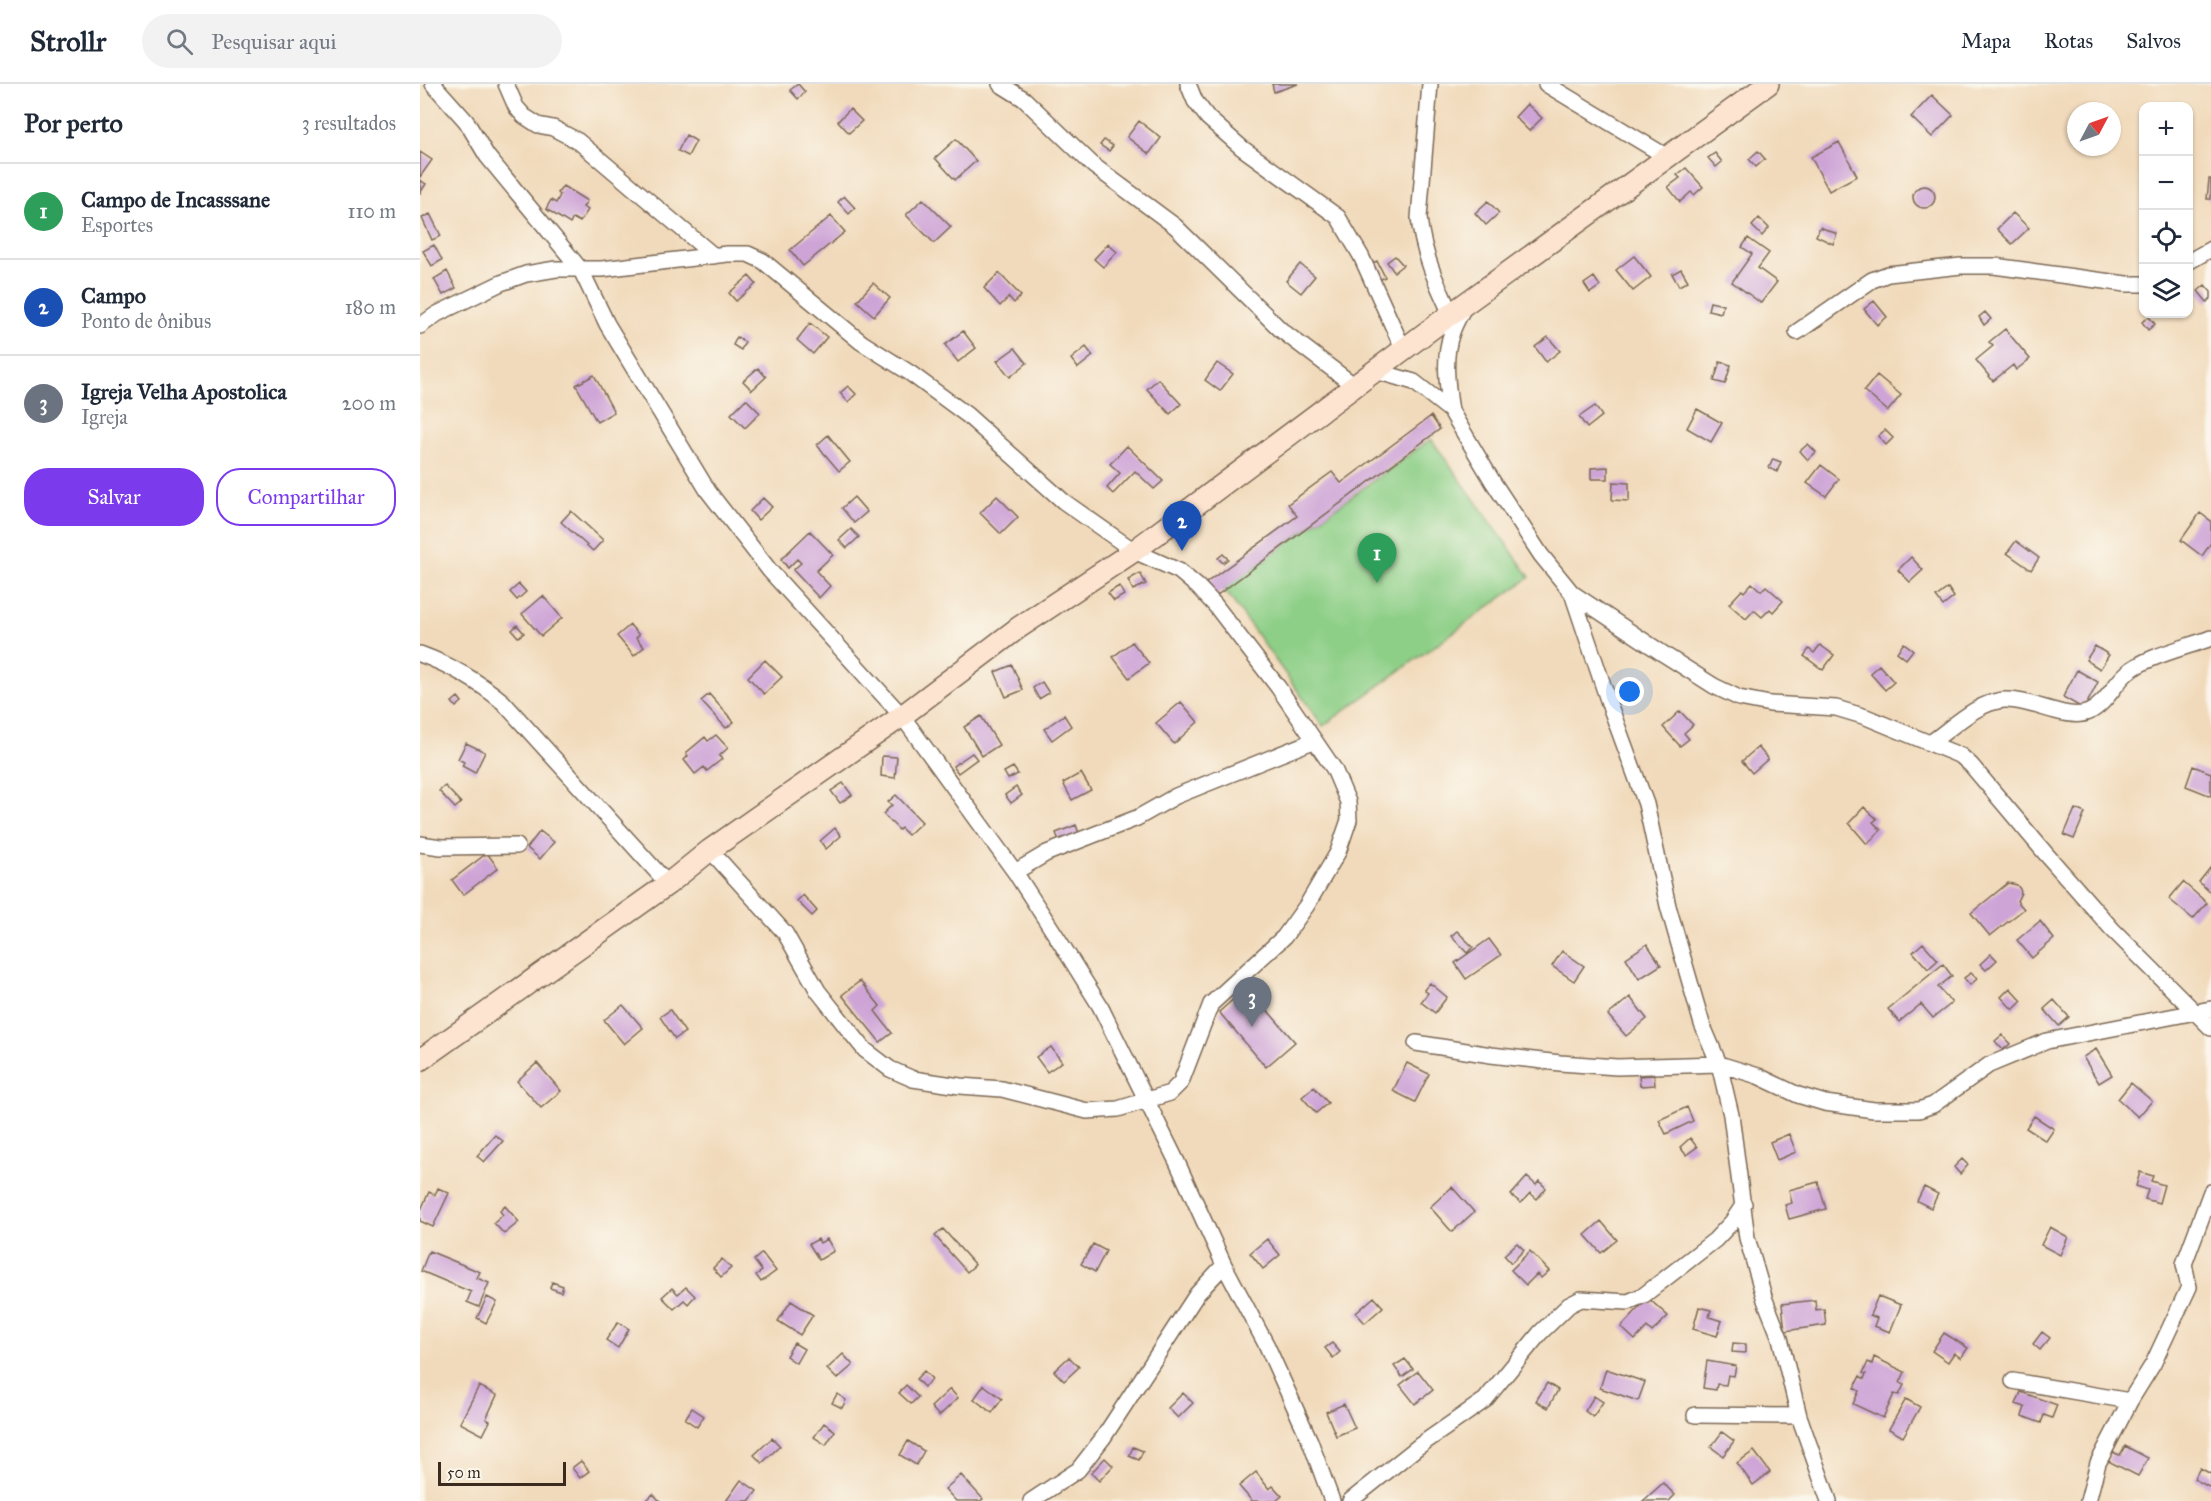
<!DOCTYPE html>
<html lang="pt">
<head>
<meta charset="utf-8">
<style>
  :root { --surface:#fff; --page:#f2f2f3; --text:#1f2937; --muted:#747a83; --line:#e0e1e3; --accent:#7c3aed }
  body { margin:0; font-family:"IM FELL Great Primer",serif; background:var(--page); color:var(--text) }
  .controls { position:absolute; right:18px; top:18px; display:grid; overflow:hidden; border-radius:12px; box-shadow:0 2px 4px #0004 }
  .controls button { width:54px; height:54px; display:grid; place-items:center; padding:0; border:0; border-bottom:2px solid var(--line); background:var(--surface); color:var(--text); font:30px sans-serif }
  .compass { position:absolute; left:1647px; top:18px; width:54px; height:54px; border-radius:50%; background:var(--surface); box-shadow:0 2px 4px #0004; rotate:49deg }
  .scale { position:absolute; left:18px; bottom:15px; width:128px; box-sizing:border-box; padding-left:6px; border:3px solid #3b2a1e; border-top:0; font-size:16px; line-height:21px; white-space:nowrap; color:#3b2a1e; -webkit-text-stroke:4px #fbf7ec; paint-order:stroke }
  .you { position:absolute; left:1210px; top:608px; width:21px; height:21px; margin:-15px; border:4px solid #fff; border-radius:50%; background:#1a73e8; box-shadow:0 0 0 9px #1a73e833 }
  .badge { display:grid; place-items:center; width:39px; height:39px; border-radius:50%; background:var(--accent); color:#fff; font-size:20px; font-weight:700 }
  .pin { position:absolute; translate:-50% -50px; filter:drop-shadow(0 2px 3px #0008) }
  .pin::after { content:''; position:absolute; top:32px; width:21px; height:18px; background:inherit; clip-path:polygon(0 0,100% 0,50% 100%) }
  .list { margin:0; padding:0; list-style:none }
  h2 { display:flex; justify-content:space-between; align-items:center; height:78px; margin:0; padding:0 24px; font-size:26px }
  h2 small { font-size:20px; font-weight:400; color:var(--muted) }
  .list li { display:grid; grid-template-columns:39px 1fr auto; gap:18px; align-items:center; box-sizing:border-box; height:96px; padding:0 24px; border-top:2px solid var(--line) }
  .list b { display:block; font-size:22px; white-space:nowrap }
  .list p { margin:0; font-size:20px; white-space:nowrap; color:var(--muted) }
  .list em { font-size:20px; font-style:normal; color:var(--muted) }
  .actions { display:flex; gap:12px; padding:18px 24px }
  .actions a { flex:1; padding:14px 0; border:2px solid var(--accent); border-radius:24px; text-align:center; font-size:21px; color:var(--accent) }
  .actions .main { background:var(--accent); color:#fff }
  .icon { flex:none; width:33px; height:33px; fill:none; stroke:currentColor; stroke-width:2; stroke-linecap:round; stroke-linejoin:round }
  .map { position:relative; flex:none; width:1791px; height:1417px; overflow:hidden }
  header { display:flex; align-items:center; gap:36px; box-sizing:border-box; height:84px; padding:0 30px; background:var(--surface); border-bottom:2px solid var(--line) }
  header strong { font-size:28px }
  nav { display:flex; gap:33px; margin-inline-start:auto; font-size:21px }
  .search { width:420px; height:54px; background:var(--page); display:flex; align-items:center; gap:15px; box-sizing:border-box; padding:0 21px; border-radius:33px; color:var(--muted); font-size:22px }
  main { display:flex }
  aside { flex:1; background:var(--surface) }
  .map>svg:first-child { display:block }
  .green { fill:#8dcf87; stroke:#647c52; stroke-width:1.5 }
  .building { fill:#cea4d7 }
  .lines { fill:none; stroke-linecap:round; stroke-linejoin:round }
  .street-casing { stroke:#7b6855; stroke-width:18 }
  .secondary-casing { stroke:#7b6855; stroke-width:24 }
  .street { stroke:#fff; stroke-width:15 }
  .secondary { stroke:#fde4d1; stroke-width:21 }
</style>
</head>
<body>
<header>
<strong>Strollr</strong>
<div class="search"><svg class="icon" aria-label="search" viewBox="0 0 24 24"><circle cx="10" cy="10" r="6"/><path d="M15 15l6 6"/></svg>Pesquisar aqui</div>
<nav><a>Mapa</a><a>Rotas</a><a>Salvos</a></nav>
</header>
<main>
<aside>
<h2>Por perto<small>3 resultados</small></h2>
<ul class="list">
<li><span class="badge" style="background:#2e9e5b">1</span><div><b>Campo de Incasssane</b><p>Esportes</p></div><em>110 m</em></li>
<li><span class="badge" style="background:#1a4fb4">2</span><div><b>Campo</b><p>Ponto de ônibus</p></div><em>180 m</em></li>
<li><span class="badge" style="background:#6b7280">3</span><div><b>Igreja Velha Apostolica</b><p>Igreja</p></div><em>200 m</em></li>
</ul>
<div class="actions"><a class="main">Salvar</a><a>Compartilhar</a></div>
</aside>
<div class="map">
<svg width="1791" height="1417" viewBox="0 0 1791 1417">
  <rect width="100%" height="100%" fill="#fbf7ec"/>
  <filter id="ink" filterUnits="userSpaceOnUse"><feTurbulence type="fractalNoise" baseFrequency=".0167" numOctaves="2"/><feDisplacementMap in="SourceGraphic" scale="12" xChannelSelector="R" yChannelSelector="G"/><feConvolveMatrix kernelMatrix="1 2 1 2 8 2 1 2 1" color-interpolation-filters="sRGB"/></filter>
  <filter id="wash" filterUnits="userSpaceOnUse"><feTurbulence type="fractalNoise" baseFrequency=".008" numOctaves="4" result="noise"/><feDisplacementMap in="SourceGraphic" scale="24" xChannelSelector="R" yChannelSelector="G"/><feGaussianBlur stdDeviation="1.35" result="paint"/><feColorMatrix in="noise" values="0 0 0 0 0 0 0 0 0 0 0 0 0 0 0 0 0 1.4 0 .05"/><feComposite in="paint" operator="in"/></filter>
  <g filter="url(#wash)">
    <rect width="100%" height="100%" fill="#f1dabb"/>
    <path class="green" d="M1011,355L1110,493L903,642L804,505Z"/>
    <g id="blocks">
      <path class="building" d="M378,0L385,8L378,15L370,6Z
        M852,0H878L854,8Z
        M1512,11L1533,31L1512,53L1491,33Z
        M1107,20L1122,34L1109,47L1095,33Z
        M430,25L442,37L429,49L418,37Z
        M719,37L741,54L729,70L707,53Z
        M266,51L276,57L268,72L258,67Z
        M536,55L556,77L535,96L515,74Z
        M684,56L693,62L689,67L680,61Z
        M1419,58L1437,92L1409,107L1391,73Z
        M1338,67L1345,75L1336,83L1329,75Z
        M0,68L12,76L0,93Z
        M1295,69L1302,78L1296,83L1288,74Z
        M1266,84L1283,103L1274,111L1271,108L1260,118L1248,103L1260,94L1257,91Z
        M1789,95H1791V115H1787Z
        M0,96L6,100L0,109Z
        M143,102L167,117L163,123L168,126L160,138L153,134L150,140L126,125L131,116L136,119L140,111L138,109Z
        M1493 113a11 11 0 1 1 22 0a11 11 0 1 1-22 0Z
        M424,112L435,124L429,130L418,118Z
        M503,115L531,143L514,159L486,131Z
        M1068,117L1079,129L1066,141L1055,129Z
        M1593,129L1609,144L1592,160L1577,145Z
        M10,130L21,152L12,156L2,134Z
        M411,132L425,148L383,182L370,166Z
        M1339,134L1349,144L1342,152L1332,142Z
        M1400,143L1417,150L1413,160L1396,152Z
        M1328,154L1349,169L1338,184L1357,198L1341,219L1312,198L1332,170L1322,163Z
        M688,160L697,168L683,183L674,175Z
        M14,161L22,176L12,182L3,167Z
        M975,172L983,181L974,188L967,178Z
        M1214,172L1231,193L1213,207L1196,186Z
        M957,177L965,193L956,198L948,181Z
        M880,180L895,192L881,209L866,197Z
        M1261,185L1268,197L1259,202L1252,190Z
        M27,187L36,204L23,211L14,195Z
        M579,189L601,212L594,219L589,213L580,222L564,204Z
        M329,192L336,200L316,217L309,209Z
        M1174,193L1180,202L1170,209L1164,200Z
        M453,199L470,214L454,232L437,217Z
        M1785,201L1791,208V214L1787,218L1778,207Z
        M1454,217L1467,233L1457,241L1444,225Z
        M1290,218L1303,221L1301,229L1288,226Z
        M1565,228L1571,235L1564,241L1559,233Z
        M1729,233L1735,240L1728,246L1722,238Z
        M390,239L407,253L393,270L377,256Z
        M1585,245L1610,275L1596,286L1593,281L1573,297L1556,276L1573,262L1569,258Z
        M543,247L556,264L538,278L525,261Z
        M317,253L325,258L321,266L313,261Z
        M1128,253L1140,267L1126,278L1115,263Z
        M666,263L673,272L658,284L651,275Z
        M595,264L607,279L590,293L577,277Z
        M1300,278L1311,281L1305,300L1294,297Z
        M797,279L813,290L800,307L785,296Z
        M338,284L346,293L332,306L323,297Z
        M174,291L194,328L177,338L156,301Z
        M1457,291L1481,311L1468,327L1444,307Z
        M738,295L761,320L750,330L727,305Z
        M428,302L436,310L428,318L420,309Z
        M326,315L340,329L325,344L311,330Z
        M1175,322L1182,332L1167,344L1159,333Z
        M1277,325L1302,339L1291,358L1267,344Z
        M1011,332L1020,345L796,512L786,499L877,432L868,420L912,388L921,399Z
        M1465,346L1473,354L1466,361L1458,352Z
        M408,351L430,378L419,387L397,361Z
        M1388,360L1396,368L1388,376L1380,367Z
        M707,362L743,397L734,405L715,387L693,410L687,404L700,389L690,380Z
        M1353,375L1361,378L1357,388L1349,384Z
        M1401,381L1419,395L1406,412L1387,399Z
        M1188,383V395H1171V384Z
        M1193,398L1209,399V417L1192,416Z
        M577,412L598,433L581,450L560,429Z
        M434,413L447,428L434,439L422,424Z
        M343,414L352,423L338,436L330,427Z
        M151,427L183,456L173,467L141,438Z
        M1780,429L1791,437V459L1782,472L1761,456Z
        M431,445L439,453L427,464L419,456Z
        M390,447L413,471L396,487L410,502L399,514L373,486L381,479L377,475L368,484L361,475Z
        M1596,457L1619,474L1611,486L1587,469Z
        M803,470L808,475L803,479L798,474Z
        M1491,473L1503,486L1490,498L1478,486Z
        M720,489L726,500L713,506L708,496Z
        M1332,499L1341,507L1346,502L1363,517L1353,528L1350,525L1342,533L1334,526L1326,535L1309,520L1322,506L1324,508Z
        M99,500L106,508L97,516L90,508Z
        M699,502L704,511L694,517L688,509Z
        M1528,504L1534,513L1523,522L1516,513Z
        M123,512L142,534L121,552L102,530Z
        M97,541L104,549L98,553L92,546Z
        M210,541L219,551L216,554L224,563L214,572L197,552Z
        M712,558L729,579L709,594L693,573Z
        M1484,559L1493,566L1486,575L1477,568Z
        M1400,561L1414,571L1403,586L1384,572L1389,565L1394,569Z
        M1675,562L1689,571L1680,585L1666,576Z
        M345,576L362,593L344,610L328,593Z
        M592,581L603,606L586,613L575,588Z
        M1459,581L1474,598L1465,606L1450,589Z
        M1657,586L1678,598L1664,625L1643,613Z
        M622,598L629,609L619,615L613,604Z
        M289,610L314,638L306,644L281,617Z
        M38,613L42,618L36,623L32,618Z
        M761,618L778,638L754,660L736,639Z
        M1260,627L1273,641L1264,649L1269,655L1260,662L1243,643Z
        M644,631L651,642L632,656L624,645Z
        M561,632L579,661L562,672L544,643Z
        M296,651L308,664L299,672L302,675L287,687L284,683L275,690L264,676L268,672L266,669L285,653L288,657Z
        M46,659L65,668L55,689L42,682L44,678L38,675Z
        M1338,663L1348,675L1332,689L1322,677Z
        M552,669L557,675L538,689L533,682Z
        M462,672L477,673L475,694L461,692Z
        M1773,682L1791,689V712L1766,702Z
        M593,683L598,690L588,695L584,688Z
        M661,689L671,706L652,716L643,699Z
        M423,699L432,711L420,719L411,707Z
        M25,702L41,719L35,724L19,707Z
        M596,703L602,711L591,719L585,711Z
        M476,711L502,738L488,751L481,744L479,746L463,730L472,721L468,718Z
        M1444,723L1457,735L1453,738L1461,746L1447,760L1429,739Z
        M1655,725L1665,729L1654,755L1644,751Z
        M656,741L660,752L640,759L636,749Z
        M415,744L421,752L406,765L400,757Z
        M120,747L134,758L120,775L107,764Z
        M67,769L78,784L43,811L32,796Z
        M1791,783V809L1779,798Z
        M1763,798L1787,819L1773,835L1749,815Z
        M1588,799L1597,801L1600,805L1601,809L1597,817L1604,825L1570,852L1551,829Z
        M383,811L397,827L392,832L377,817Z
        M1620,837L1634,855L1612,874L1597,856Z
        M1037,847L1053,863L1047,869L1031,852Z
        M1069,855L1081,871L1046,895L1035,879Z
        M1503,859L1518,876L1508,885L1493,868Z
        M1227,860L1241,881L1219,895L1206,874Z
        M1142,867L1164,882L1154,897L1132,882Z
        M1571,870L1577,876L1566,886L1560,880Z
        M1523,880L1532,892L1518,903L1532,919L1513,934L1501,920L1479,938L1468,925Z
        M1551,889L1557,895L1550,901L1544,894Z
        M440,897L460,922L455,927L472,949L460,958L422,911Z
        M1010,899L1027,913L1015,929L1001,918L1008,909L1004,906Z
        M827,903L875,958L846,983L799,928Z
        M1590,904L1602,917L1593,926L1581,913Z
        M1210,913L1227,935L1206,952L1188,931Z
        M1634,916L1649,933L1639,942L1624,925Z
        M203,921L223,944L204,960L184,936Z
        M250,926L265,948L255,955L240,933Z
        M1582,951L1590,960L1583,966L1575,957Z
        M631,963L642,978L627,988L616,973Z
        M1676,965L1692,991L1679,999L1663,973Z
        M117,979L141,1007L121,1024L97,997Z
        M987,979L1009,990L995,1018L973,1007Z
        M1234,991L1235,1001L1220,1002L1219,992Z
        M1711,999L1732,1017L1718,1033L1698,1015Z
        M894,1003L908,1019L896,1029L882,1013Z
        M1267,1023L1273,1037L1246,1050L1239,1036Z
        M1614,1032L1634,1045L1626,1057L1606,1044Z
        M1369,1050L1376,1068L1357,1076L1350,1058Z
        M75,1051L83,1057L64,1078L57,1072Z
        M1270,1054L1277,1063L1266,1071L1260,1063Z
        M1542,1075L1548,1081L1540,1090L1534,1083Z
        M1720,1088L1733,1092L1731,1097L1744,1101L1739,1119L1725,1115L1728,1106L1716,1102Z
        M1107,1093L1116,1101L1119,1097L1126,1104L1117,1115L1110,1109L1101,1119L1091,1111Z
        M1398,1098L1406,1125L1369,1135L1365,1121L1372,1119L1369,1106Z
        M1032,1103L1054,1128L1032,1148L1010,1123Z
        M1504,1103L1518,1110L1511,1124L1497,1117Z
        M18,1104L29,1109L13,1143L0,1137V1128L9,1108L15,1111Z
        M85,1122L99,1138L84,1150L74,1139L83,1131L80,1127Z
        M1181,1137L1197,1156L1181,1169L1165,1151Z
        M1630,1143L1648,1153L1640,1171L1621,1161Z
        M523,1145L555,1181L547,1188L515,1152Z
        M398,1155L400,1159L407,1155L414,1167L399,1176L389,1160Z
        M847,1155L860,1171L843,1185L830,1169Z
        M1097,1159L1104,1166L1091,1179L1084,1171Z
        M673,1160L686,1167L675,1188L661,1180Z
        M9,1167L60,1188L57,1194L69,1199L59,1223L47,1218L51,1208L1,1187Z
        M1110,1167L1129,1187L1121,1194L1117,1190L1106,1201L1091,1186Z
        M342,1169L356,1187L341,1198L336,1191L342,1187L334,1176Z
        M302,1175L311,1184L301,1193L293,1184Z
        M132,1198L143,1202L141,1208L130,1204Z
        M266,1203L275,1212L268,1220L264,1216L254,1225L242,1213L252,1204L258,1210Z
        M1458,1212L1481,1221L1470,1248L1454,1242L1457,1234L1450,1231Z
        M67,1213L77,1218L66,1239L57,1234Z
        M954,1213L963,1223L945,1239L936,1229Z
        M1228,1214L1248,1232L1232,1248L1227,1243L1215,1256L1201,1243Z
        M1395,1216L1396,1226L1404,1225L1406,1241L1365,1247L1362,1220Z
        M371,1217L393,1231L380,1251L358,1237Z
        M1279,1223L1291,1226L1289,1233L1302,1237L1297,1252L1273,1245Z
        M198,1238L209,1245L198,1264L186,1256Z
        M1622,1248L1630,1254L1620,1266L1613,1260Z
        M1524,1249L1548,1264L1541,1274L1534,1269L1528,1278L1512,1267Z
        M374,1259L384,1265L376,1279L366,1272Z
        M912,1259L920,1268L913,1274L905,1264Z
        M1313,1259L1325,1260V1269L1312,1268Z
        M423,1270L433,1281L417,1295L407,1285Z
        M649,1273L659,1283L644,1297L634,1287Z
        M1454,1273L1485,1288L1480,1299L1484,1301L1479,1311L1474,1310L1463,1334L1433,1320L1439,1307L1434,1304L1440,1292L1444,1295L1446,1290L1443,1289L1448,1278L1452,1280Z
        M985,1275L993,1285L982,1293L974,1282Z
        M1287,1277L1316,1282L1314,1292L1308,1291L1306,1301L1297,1300L1296,1306L1283,1304Z
        M1186,1285L1225,1298L1218,1317L1180,1304Z
        M504,1287L512,1295L504,1303L496,1295Z
        M998,1287L1013,1306L995,1320L980,1301Z
        M1127,1299L1138,1306L1128,1324L1116,1317Z
        M486,1301L498,1313L491,1320L479,1309Z
        M564,1301L582,1315L572,1329L554,1315Z
        M59,1302L77,1311L66,1335L70,1337L63,1351L40,1339Z
        M530,1305L538,1314L519,1332L511,1323Z
        M1601,1308L1637,1321L1632,1334L1624,1331L1621,1339L1602,1332L1605,1323L1596,1320Z
        M763,1309L773,1319L758,1334L748,1324Z
        M417,1310L426,1316L422,1324L412,1319Z
        M1174,1312L1183,1318L1173,1333L1165,1327Z
        M1486,1315L1500,1323L1483,1353L1469,1345Z
        M924,1320L935,1344L916,1352L906,1328Z
        M272,1324L284,1332L277,1343L265,1335Z
        M404,1339L415,1347L406,1361L394,1353Z
        M1302,1348L1314,1357L1303,1372L1291,1363Z
        M352,1354L360,1362L342,1379L334,1371Z
        M488,1357L504,1367L496,1381L480,1371Z
        M1705,1362L1728,1374L1718,1392L1688,1377L1692,1368L1700,1371Z
        M713,1363L723,1367L719,1376L709,1372Z
        M1334,1367L1350,1388L1333,1401L1317,1379Z
        M685,1374L693,1382L679,1397L671,1389Z
        M161,1377L169,1387L160,1394L152,1384Z
        M1780,1384L1791,1390V1404L1774,1395Z
        M836,1388L849,1405L853,1402L862,1412L856,1417H832L819,1402Z
        M541,1391L563,1415L560,1417H536L525,1405Z
        M321,1396L337,1407L329,1417H306Z
        M1243,1399L1255,1411L1249,1417H1223Z
        M233,1410L240,1417H226Z"/>
    </g>
  </g>
  <g filter="url(#ink)">
    <use href="#blocks" fill-opacity="0" stroke="#7b6855" stroke-width="1.5"/>
    <g class="lines">
      <defs>
        <path id="street" d="M13,0L46,37L67,72L161,186L187,240L288,407L350,487L482,632L595,788L642,861L680,922L757,1078L804,1181L847,1262L890,1357L912,1417
          M86,0L96,23L104,32L118,41L133,44L158,57L294,172
          M580,0L604,15L674,82L755,142L861,246L936,303
          M768,0L775,17L788,34L822,64L918,133L941,172L984,267
          M1010,0L999,134C1003,169 1016,199 1031,230
          M1126,0L1247,73
          M1768,178L1791,165
          M0,242L17,230L81,199L106,190L136,185H182L307,170H328L343,177L441,258L490,289L547,331L643,417L714,467L759,487L778,503L795,521L858,603L914,685L928,718L929,736L918,768L887,821L864,853L791,920L761,998L750,1009L698,1025L667,1027L582,1005L540,1002L493,995L470,985L445,966L428,945L398,907L365,849L290,766
          M1377,248L1452,196L1468,190L1541,182H1574L1706,200H1724
          M956,287L994,298L1031,327L1073,398L1121,471L1152,509L1245,571L1294,602L1319,614L1350,620L1416,624L1446,633L1541,672L1551,681L1626,770L1692,845L1791,944
          M1031,327C1027,301 1023,273 1032,248C1035,239 1040,231 1044,223
          M1152,509L1190,622L1226,720L1248,822L1282,940L1299,980L1311,1031L1327,1154L1345,1216L1360,1254L1379,1332L1409,1417
          M0,570C30,581 58,597 83,618L248,800
          M1510,659C1532,644 1557,618 1584,616C1610,614 1647,638 1669,628C1686,620 1694,600 1707,589C1724,573 1768,563 1791,554
          M0,760L21,763L97,762
          M595,788L627,769L717,734L756,712L893,657
          M996,959L1071,971L1140,979L1197,983L1299,980L1338,992L1378,1011L1405,1019L1454,1026H1499L1513,1021L1569,981L1627,957L1791,925
          M1593,1297L1710,1317
          M1275,1331L1379,1332
          M611,1417L658,1386L683,1354L777,1210L804,1181
          M930,1417L999,1362L1065,1316L1120,1249L1149,1221L1161,1215L1208,1218L1224,1211L1295,1156L1312,1138L1324,1120
          M1668,1417L1678,1379L1710,1317L1733,1280L1769,1203L1764,1180L1791,1108"/>
        <path id="secondary" d="M0,976L248,800L290,766L482,632L598,544L714,467L1031,230L1348,0"/>
      </defs>
      <use href="#street" class="street-casing"/>
      <use href="#secondary" class="secondary-casing"/>
      <use href="#street" class="street"/>
      <use href="#secondary" class="secondary"/>
    </g>
  </g>
</svg>
<div class="controls">
<button>+</button>
<button>−</button>
<button><svg class="icon" aria-label="locate" viewBox="0 0 24 24"><circle cx="12" cy="12" r="6"/><path d="M12 2v4M12 18v4M2 12h4M18 12h4"/></svg></button>
<button><svg class="icon" aria-label="layers" viewBox="0 0 24 24"><path d="M12 4l9 5-9 5-9-5zM3 14l9 5 9-5"/></svg></button>
</div>
<svg class="compass" viewBox="-18 -18 36 36"><path d="M0-13l5 13h-10z" fill="#e53935"/><path d="M0 13l5-13h-10z" fill="#747a83"/></svg>
<div class="scale">50 m</div>
<div class="you"></div>
<div class="pin badge" style="left:957px;top:499px;background:#2e9e5b">1</div>
<div class="pin badge" style="left:762px;top:467px;background:#1a4fb4">2</div>
<div class="pin badge" style="left:832px;top:943px;background:#6b7280">3</div>
</div>
</main>
</body>
</html>
